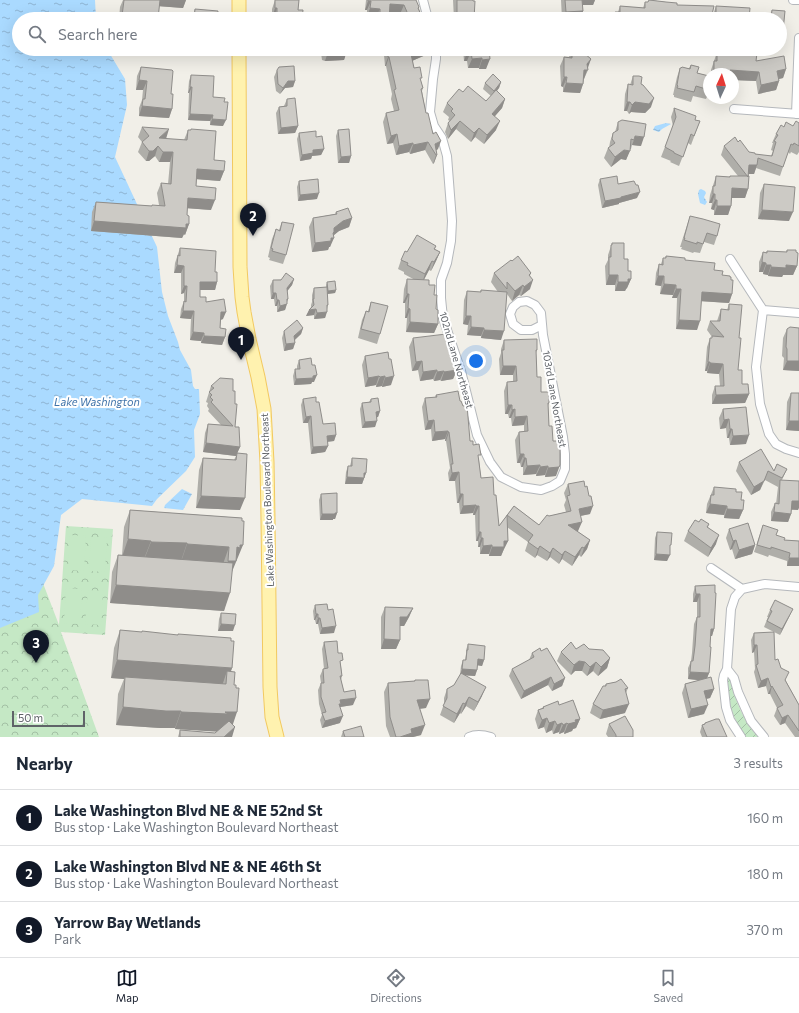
<!DOCTYPE html>
<html lang="en">
<head>
<meta charset="utf-8">
<style>
  :root { --surface:#fff; --page:#f6f6f7; --text:#1f2937; --muted:#747a83; --line:#e0e1e3; --accent:#111827 }
  body { margin:0; font-family:Commissioner,sans-serif; background:var(--page); color:var(--text) }
  .compass { position:absolute; left:703px; top:68px; width:36px; height:36px; border-radius:50%; background:var(--surface); box-shadow:0 4px 16px #0002; rotate:4deg }
  .scale { position:absolute; left:12px; bottom:10px; width:73px; box-sizing:border-box; padding-left:4px; border:2px solid #5f6368; border-top:0; font-size:11px; line-height:14px; white-space:nowrap; color:#5f6368; -webkit-text-stroke:3px #fff; paint-order:stroke }
  .you { position:absolute; left:476px; top:361px; width:14px; height:14px; margin:-10px; border:3px solid #fff; border-radius:50%; background:#1a73e8; box-shadow:0 0 0 6px #1a73e833 }
  .badge { display:grid; place-items:center; width:26px; height:26px; border-radius:50%; background:var(--accent); color:#fff; font-size:13px; font-weight:700 }
  .pin { position:absolute; translate:-50% -33px; filter:drop-shadow(0 1px 2px #0008) }
  .pin::after { content:''; position:absolute; top:21px; width:14px; height:12px; background:inherit; clip-path:polygon(0 0,100% 0,50% 100%) }
  .list { margin:0; padding:0; list-style:none }
  h2 { display:flex; justify-content:space-between; align-items:center; height:52px; margin:0; padding:0 16px; font-size:17px }
  h2 small { font-size:13px; font-weight:400; color:var(--muted) }
  .list li { display:grid; grid-template-columns:26px 1fr auto; gap:12px; align-items:center; box-sizing:border-box; height:56px; padding:0 16px; border-top:1px solid var(--line) }
  .list b { display:block; font-size:15px; white-space:nowrap }
  .list p { margin:0; font-size:13px; white-space:nowrap; color:var(--muted) }
  .list em { font-size:13px; font-style:normal; color:var(--muted) }
  .icon { flex:none; width:22px; height:22px; fill:none; stroke:currentColor; stroke-width:2; stroke-linecap:round; stroke-linejoin:round }
  .map { position:relative; flex:none; width:799px; height:737px; overflow:hidden }
  .search { position:absolute; background:var(--surface); box-shadow:0 4px 16px #0002; left:12px; right:12px; top:12px; height:44px; display:flex; align-items:center; gap:10px; box-sizing:border-box; padding:0 14px; border-radius:22px; color:var(--muted); font-size:15px }
  .sheet { height:220px; background:var(--surface) }
  nav { display:flex; justify-content:space-around; align-items:center; box-sizing:border-box; height:56px; border-top:1px solid var(--line); background:var(--surface); font-size:11px; color:var(--muted) }
  nav a { display:grid; justify-items:center; gap:2px }
  nav .on { color:var(--accent) }
  .map>svg:first-child { display:block }
  .park { fill:url(#park-crowns) }
  .garden { fill:url(#garden-furrows) }
  .pitch { fill:#c5e8c5 }
  .water { fill:url(#water-ripples) }
  .lines { fill:none; stroke-linecap:round; stroke-linejoin:round }
  .street-casing { stroke:#b5b8bc; stroke-width:10 }
  .primary-casing { stroke:#f2c960; stroke-width:15 }
  .street { stroke:#fff; stroke-width:8 }
  .primary { stroke:#fff2af; stroke-width:13 }
  .wall { fill:#afaea9 }
  .shaded-wall { fill:#8f8d8a }
  .building { fill:#cccac5; stroke:#8f8d8a }
  .labels { text-anchor:middle; stroke-width:4; stroke-linejoin:round; paint-order:stroke }
  .street-label { font-size:10px; fill:#5f6368; stroke:#fff }
  .water-label { font-size:11px; font-style:italic; fill:#4174aa; stroke:#fff }
</style>
</head>
<body>
<div class="map">
<svg width="799" height="737" viewBox="0 0 799 737">
  <defs>
    <pattern id="park-crowns" width="20" height="18" patternUnits="userSpaceOnUse"><rect width="20" height="18" fill="#c5e8c5"/><path d="M2 6a3 3 0 1 1 6 0M12 15a3 3 0 1 1 6 0" fill="none" stroke="#a3c0a4"/></pattern>
    <pattern id="garden-furrows" width="10" height="10" patternUnits="userSpaceOnUse"><rect width="10" height="10" fill="#c5e8c5"/><path d="M-1 1l2-2M0 10L10 0M9 11l2-2" fill="none" stroke="#a3c0a4"/></pattern>
    <pattern id="water-ripples" width="26" height="14" patternUnits="userSpaceOnUse"><rect width="26" height="14" fill="#aadaff"/><path d="M2 4q2-2 4 0t4 0M15 11q2-2 4 0t4 0" fill="none" stroke="#8eb4d2"/></pattern>
  </defs>
  <rect width="100%" height="100%" fill="#f1efe8"/>
  <path class="park" d="M66,526L113,529L105,635L61,632L99,737H0V569L41,578L59,625Z"/>
  <path class="garden" d="M728,678H730C735,700 743,720 758,737H746C733,719 726,701 728,678Z"/>
  <path class="pitch" d="M70,535L86,536L84,571L68,570Z
    M91,537L107,538L105,572L89,571Z
    M66,588L82,589L80,624L64,623Z
    M88,590L103,591L101,625L85,624Z"/>
  <path class="water" d="M0,0H95L96,19H19V49H107L125,79L127,105L115,157L157,247L162,292L168,316L178,342L180,350L191,370L193,386L195,389H199L200,414L194,430L195,457L186,471L157,499L152,506L82,499L61,515L54,566L38,595L39,612L0,628Z
    M666,123L671,124L662,129L659,132L653,130L655,126Z
    M701,189L705,191L706,193L704,197L707,202L705,205L700,203L698,194L699,190Z
    M182,489L192,494L183,510L164,508L165,505Z"/>
  <g class="lines">
    <defs>
      <path id="street" d="M423,0L428,19
        M793,0H799
        M436,49V59L433,79L430,112L434,126L442,138L447,156L452,221L451,241L447,263L441,280V298L443,318L461,371L477,435L490,462L501,477L521,487L541,490L552,486L560,481L565,469V454L563,437L543,335L541,313L535,305L527,301L519,302L513,307L510,314L513,324L521,330H532L542,325
        M734,109L799,114
        M796,114L799,38
        M730,259L763,310L756,367L760,404L769,434L776,444L786,449L799,453
        M763,310L799,313
        M711,568L742,589
        M742,589L765,584L799,587
        M727,669L734,678L738,692L751,721L764,737
        M469,737C476,734 484,735 491,737
        M741,737L730,720L726,707L723,680L724,675L727,669L731,609L735,597L742,589"/>
      <path id="primary" d="M239,0V19
        M239,49L240,267L242,297L244,312L249,339L258,377L264,409L267,462L268,519L270,687L272,717L277,737"/>
    </defs>
    <use href="#street" class="street-casing"/>
    <use href="#primary" class="primary-casing"/>
    <use href="#street" class="street"/>
    <use href="#primary" class="primary"/>
  </g>
  <path class="wall" d="M123,0H186L183,8L159,6L158,19H119L120,7Z
    M275,0H299L298,10L302,19H274V18H272V9Z
    M366,0H416L422,18L403,19L400,14L389,13V19H376V17H367V10H365Z
    M452,0H473L474,19H454L453,0Z
    M561,0H595L593,5H582L583,11L580,19H562Z
    M649,0L666,2L677,5L711,19H613L615,12H618L620,6L643,8L645,2H648Z
    M716,6L749,19H713V15Z
    M195,9L217,19H193V16Z
    M772,10L785,11L782,41L780,47V19H768L769,18Z
    M323,49H347L344,60L325,61L322,60L321,53Z
    M378,49H430L428,54L412,61L414,68L421,81L423,88L422,91L426,113L438,149L436,150L437,155L434,163L433,164L425,150L410,154L409,152L396,155L393,143L387,144L383,122L386,113L394,111L391,99L392,94L386,66H385L384,55H379Z
    M463,49H489L486,69H479V68H468L467,61H464Z
    M572,49H584V53L588,70L584,79L583,84L580,93L563,92V87L561,86L560,66L564,57H569Z
    M717,52L756,61L786,69L783,78L779,79V81L776,90L758,94L756,81L733,80V74H711V70Z
    M691,65L697,73L709,76V92L706,99L693,96L691,102L674,97V95H673L677,77L680,68H689Z
    M141,67L171,94L172,109L169,118L139,116V108L142,100L143,90H136L137,76Z
    M277,70L295,81L293,87L285,88L280,94L276,91L274,77Z
    M191,75L213,97L224,102L223,126L210,125V121L188,120L189,93H188L189,81Z
    M633,76L641,84L651,107L645,113L631,112L629,114L627,111H624L625,94L628,84L630,85Z
    M501,82L499,88L497,91L505,99L502,108L494,117L496,130L484,144L475,137L471,142L456,129L448,139L445,132L448,123L450,121L448,120L449,117L443,112L447,103L463,92L486,101L491,96L483,89L485,83Z
    M287,99L298,126L295,133L278,134L276,113L279,107L284,106Z
    M674,108L695,120L700,121L691,145L688,143L679,166L670,162L671,161L661,157L673,126L671,117Z
    M618,122L641,146L632,145L631,149H630L626,160L621,159L611,167L604,158L608,148H609L610,142L613,133L615,132Z
    M799,123V152L797,155L791,152L790,154L788,152L780,176L756,168L754,174H749L748,189L745,198H732L731,206L728,215H714V210L711,209L712,203H709L710,195L716,176L729,177L730,176H738L721,155L724,146L738,142L749,152L755,154L771,156L773,151L771,150L773,143H772L776,134L784,127L793,126Z
    M142,127L166,139L184,140L188,130L224,171L220,181L197,179L196,186L211,210L187,208V215L189,224L185,235L184,234L182,238L91,231L92,212L96,202L152,206L159,205L157,193L161,183L168,184L170,162H159L155,156L149,161H146L138,152L142,142L138,137Z
    M338,130L351,156L349,163H338L336,136Z
    M299,133L316,137L324,149L321,155L312,156L311,159L300,161L297,139Z
    M600,179L618,184L637,198L619,203V204L602,208L598,185Z
    M299,181L317,199L298,201L297,187Z
    M764,184L789,221L758,219L760,193Z
    M336,212L352,218L349,227L339,231L333,235L330,247H329L328,250L312,252L309,227L313,218L335,214Z
    M690,216L717,236L714,245L704,242L700,253L694,252L693,253L681,249L682,247H680Z
    M282,222L286,255L283,264L269,260L270,258L268,257L272,239L276,229L279,230Z
    M612,243L624,259L631,279L627,288L626,289L625,291H615V285H606L605,266L608,260V255Z
    M436,246L435,249L440,252L436,261L431,271L429,270L424,280L429,285L434,295L438,324L434,333L406,332L407,318H405V303H403L404,289L407,279L415,280L404,274V272L398,269L401,260L407,252Z
    M180,248L215,272L217,282L215,290H200V297L206,302L223,319L221,320L220,328L225,337L222,345L201,343V341L190,340L191,319L180,318L181,309L184,301V293L181,294V273H174L175,263Z
    M787,250L797,266L793,275H783L782,277L768,276V275L763,274V272H759V262L763,252L766,253L767,251L786,252Z
    M666,256L685,260L714,270L731,280L732,294L729,303L701,301L697,330L676,329L677,298H672L673,295L660,294L661,286L655,285L656,273L659,264H661L663,258H665Z
    M512,261L531,273L530,276V289L521,296L519,295L512,301L507,294L501,340L481,338V336L467,335L468,325L463,324L464,300L467,291L480,292L481,290L498,292L491,282L494,273Z
    M294,279L292,285L287,291V302L285,310L277,312V306H275L274,299H271L270,286L273,280Z
    M327,282L336,290L335,293L327,294L328,305L325,318L314,319V315L306,316L311,307V305L312,302V295L314,288L326,287V285Z
    M371,302L380,334L377,344L358,338L362,320L366,311H368Z
    M729,304L739,338L738,370L742,384L749,394L745,403L712,404V395L715,386H720L719,374L707,373V371H705L707,347L710,338H712V337L707,330L710,321H717L721,309L727,310Z
    M303,328L301,334L295,340V343L293,349L284,351L282,338L284,331Z
    M799,328V371L783,370L784,358L782,356L783,338L787,329Z
    M413,338L447,342L457,370L453,379L441,381L440,380L434,381L433,379L420,381L418,370L412,371L409,347Z
    M504,340L537,350L536,353L537,377L541,392L549,403L548,406L549,426L556,476L545,477V475L536,476V474L523,475V467H521L520,463H517L515,440L519,432L524,431V425L512,426L511,418H509L508,414H505L504,391L507,382H513V375H500L499,359L501,353V349Z
    M388,352L391,385L382,387V386L376,387V385L365,387L362,365L365,356Z
    M299,360L312,365L314,382H312L311,384L294,385L293,376L295,369H297V366Z
    M211,386L233,391L235,404V427L240,447L237,453L240,510L196,508L199,470L203,458L234,460L236,456L203,452L205,433L208,424L221,425L208,411L209,409L207,406L208,403L206,402Z
    M791,393H799V431L786,430L787,402Z
    M436,395L460,401L470,441L473,445L479,460L481,478L494,495L499,526L514,506L539,525L549,516L566,512L564,505L566,500L564,493L568,484L590,514L580,516L578,531H577L590,540L587,549L581,557L579,555L572,566L562,559L559,564L550,557L547,561L537,555L535,558L525,551L528,542L507,527L508,541L504,549L501,556H489V554H480V547H478V541H476L475,515H473V513L460,514L459,503H457L455,481H449L448,473L450,468L446,441H445V439L432,441L431,429L425,430L422,407L425,398L435,397Z
    M303,399L316,402L323,424L336,435L334,441L327,442L328,446L325,452L311,454L308,423H303L301,405Z
    M371,399L380,411L378,417H377L375,427L362,428L360,409L362,403L369,402Z
    M723,409L746,444L730,445L729,438H727L726,428L720,429L719,418Z
    M352,458L366,473L362,484H345L346,472L348,466H350Z
    M739,462L774,471L787,469L782,480L798,510H791V514L788,522L771,521V512L775,503L776,504L778,487L765,480L760,490L751,495L736,471Z
    M714,487L736,492L741,500L743,510L739,519L724,518V515L706,513L707,504Z
    M321,494L337,513L335,519H333V520H320L319,500Z
    M130,510L242,518L236,562H235L232,570L224,611L110,603L112,572L118,555H122L124,527Z
    M699,522L709,524L708,527L716,544L708,557L684,541L688,531Z
    M763,525L776,535L784,540L799,541V566H787V561L769,555L768,557L754,552Z
    M729,529L755,545L752,554L735,559L732,549L730,550L726,538Z
    M657,532L670,549L667,561L654,560L655,538Z
    M715,585L714,629L712,636H710L709,673L707,678L714,689L710,698L706,699L704,714L688,718L682,693L685,684L700,680L688,679V668L691,661L692,653L694,624L697,617V602H693V594L695,586Z
    M315,605L328,610L334,633L320,634L318,624H316L315,620H314L313,611Z
    M385,607L413,608L409,617L404,626H400V640L396,649H381V617Z
    M770,610L790,615L780,635L764,627L768,617H767Z
    M221,613L233,631H218L219,619Z
    M120,630L232,668L231,671L233,725L232,737H178L180,730L215,733L217,731L175,729V728H160L116,725L118,694L124,679L111,678L114,648Z
    M754,633L781,668L786,681L799,705V737H795L785,723L780,725L774,716L777,708L770,694H768L766,686L758,688L754,672L755,669L754,652L752,653L751,640Z
    M324,642L338,653L341,666L342,676L341,680L344,692L353,705L340,707V723L322,728L320,720L322,715L319,704L318,690L321,683L320,676L323,669H324L322,649Z
    M468,644L484,660L482,666L477,665V670L475,676L464,675L482,696L474,711L466,706L461,714L460,713L454,723L440,715L444,704V698L447,689L454,685L460,675L461,666L463,660H465L466,654V650Z
    M576,649H589L610,658L607,668L598,676L593,671L587,676L582,671H575L571,675L557,661L561,652Z
    M541,651L565,678L562,686L552,691L548,685L521,699L509,676L512,669L529,660L532,653Z
    M415,680L426,708L420,709L421,735L413,737H390L386,726L384,692L388,683L414,681Z
    M616,682L628,688L626,693L625,713L600,719L590,713L593,704L606,684Z
    M559,705L580,719L576,728L573,729L572,731L564,734V732L559,734V732L553,734L552,730L546,733L544,727L538,729L535,719L538,710L542,708L543,707Z
    M705,723L727,737H702L700,732L702,725H704Z
    M609,724L633,737H608L606,734Z
    M343,731L364,737H341Z"/>
  <path class="shaded-wall" d="M158,0H186L183,8L156,6Z
    M581,0H595L593,5H579Z
    M368,1H371L367,10H365Z
    M390,4L404,5L400,14L387,13Z
    M275,8H277L274,18H272Z
    M370,8L380,9L376,17H367Z
    M583,11L580,19H563L566,12Z
    M457,14H463L462,19H455Z
    M665,14L687,16L686,19H664Z
    M122,16L143,17L158,19H121Z
    M780,40L782,41L780,47Z
    M381,49H386L384,55H379Z
    M422,49H430L428,54L407,63L411,54Z
    M769,49H779V50Z
    M347,51L344,60L325,61L328,52Z
    M471,51L467,61H464L467,52Z
    M388,57H389L386,66H385Z
    M482,58L479,68H468L472,59Z
    M490,59L486,69H479L482,60Z
    M591,59L584,79H581L584,70L587,64Z
    M786,69L783,78L774,80L777,71Z
    M730,70L759,72L756,81L733,80V74H713L714,72Z
    M564,77H567L563,87L561,86Z
    M139,80L147,81L143,90H136Z
    M288,81H295L293,87L285,88L280,94L283,88Z
    M779,81L776,90L758,94L761,85Z
    M501,82L499,88L491,97L494,91Z
    M566,83L583,84L580,93L563,92Z
    M190,87H192L189,93H188Z
    M654,98L651,107L645,113L631,112L629,114L632,105L635,102Z
    M505,99L502,108L489,123L492,114Z
    M627,102H630L627,111H624Z
    M142,106L172,109L169,118L139,116Z
    M190,114L213,115L210,121L188,120Z
    M212,119L226,120L223,126L210,125Z
    M460,121L456,129L448,139L451,130Z
    M500,121L496,130L484,144L487,135Z
    M298,126L295,133L278,134L281,128Z
    M479,128L475,137L471,142L474,133Z
    M169,129L166,139L159,138Z
    M397,134L393,143L387,144L391,136Z
    M635,136L644,137L641,146L632,145L634,140Z
    M441,141L438,149L434,152L435,144Z
    M428,142L425,150L410,154L413,145Z
    M413,143L409,152L396,155L399,146Z
    M158,146L155,156L149,161H146L149,151Z
    M324,149L321,155L312,156L311,159L300,161L302,155L313,150Z
    M624,150L630,151L626,160L621,159L611,167L615,157Z
    M163,152H173L170,162H159Z
    M436,155H437L434,163L433,164Z
    M351,156L349,163H338L341,157Z
    M749,165H757L754,174H746Z
    M197,169L224,171L220,181L194,179Z
    M732,188L748,189L745,198H729Z
    M640,192L637,198L619,203V204L602,208L605,201Z
    M319,193L317,199L298,201L300,195Z
    M713,194H715L712,203H709Z
    M188,198L215,200L211,210L184,208Z
    M715,200H717L714,210L711,209Z
    M717,206H731L728,215H714Z
    M762,210L793,212L789,221L758,219Z
    M352,218L349,227L339,231L333,236L334,238L330,247H329L328,250L312,252L315,243L343,221Z
    M94,221L189,224L185,235L184,234L182,238L91,231Z
    M440,252L436,261L431,271L434,262Z
    M432,261L429,270L422,283L425,274Z
    M762,262L766,263L763,272H759Z
    M177,265L184,266L181,273H174Z
    M766,265H771L768,275L763,274Z
    M786,265L797,266L793,275H783L782,277L768,276L771,267Z
    M609,275H618L615,285H606Z
    M658,276H664L661,286L655,285Z
    M294,279L292,285L285,294L287,288Z
    M628,279H631L627,288L626,289L625,291H615L618,282Z
    M533,280L530,289L521,296L524,287Z
    M200,282H217L215,290H197Z
    M664,284L676,285L673,295L660,294Z
    M523,285L519,295L512,301L515,291Z
    M184,286H187L184,293L181,294Z
    M676,289H681L677,298H672Z
    M336,290L335,293L327,294L328,291Z
    M702,292L732,294L729,303L698,301Z
    M273,293H276L274,299H271Z
    M407,294H409L405,303H403Z
    M287,299H288L286,305L287,304L285,310L277,312L280,306Z
    M277,300H279L277,306H275Z
    M408,308L410,309L407,318H405Z
    M316,309L314,315L306,316L309,310Z
    M183,311H194L191,319L180,318Z
    M221,312H226L223,319L219,320Z
    M327,312L325,318L314,319L317,313Z
    M466,316H471L468,325L463,324Z
    M679,320L700,321L697,330L676,329Z
    M410,322L438,324L434,333L406,332Z
    M471,327L484,328L481,336L467,335Z
    M303,328L301,334L292,342L294,336Z
    M484,330L504,331L501,340L481,338Z
    M193,332L204,333L201,341L190,340Z
    M204,336L225,337L222,345L201,343Z
    M295,343L293,349L284,351L286,344Z
    M422,361L418,370L412,371L416,362Z
    M787,361H799V371L783,370Z
    M708,362H710L707,371H705Z
    M710,363L723,364L719,374L707,373Z
    M503,366H516L513,375H500Z
    M437,370L433,379L420,381L423,372Z
    M457,370L453,379L441,381L444,372Z
    M444,371L440,380L434,381L437,372Z
    M317,375L314,382H312L311,384L294,385L296,379Z
    M379,376L376,385L365,387L368,378Z
    M385,376L382,386L376,387L380,377Z
    M394,376L391,385L382,387L385,378Z
    M749,394L745,403L712,404L716,395Z
    M508,405H512L508,414H505Z
    M515,409L511,418H509L512,410Z
    M380,411L378,417L374,418L376,412Z
    M311,416L308,423H303L306,417Z
    M527,416L524,425L512,426L515,417Z
    M729,419L726,428L720,429L724,420Z
    M434,420L431,429L425,430L428,421Z
    M377,421L375,427L362,428L365,422Z
    M789,421H799V431L786,430Z
    M730,429H732L729,438H727Z
    M448,431L445,439L432,441L435,432Z
    M448,432H449L446,441H445Z
    M336,435L334,441L324,442L327,436Z
    M749,435L746,444L730,445L733,436Z
    M206,443L240,447L236,456L203,452Z
    M328,446L325,452L311,454L313,447Z
    M520,454H524L520,463H517Z
    M524,458H526L523,467H521Z
    M540,465L536,474L523,475L527,466Z
    M560,465L556,476L545,477L548,468Z
    M548,466L545,475L536,476L540,467Z
    M768,471L760,490L751,495L754,487Z
    M459,472L455,481H449L452,473Z
    M364,473H366L362,484H345L347,477Z
    M460,494H463L459,503H457Z
    M201,496L245,498L240,510L196,508Z
    M792,501H799V508L798,510L789,509Z
    M710,504L727,506L724,515L706,513Z
    M476,505L473,513L460,514L463,506Z
    M476,506H479L475,515H473Z
    M593,506L590,514L575,517L579,509Z
    M727,509L743,510L739,519L724,518Z
    M774,512L791,514L788,522L771,521Z
    M335,513H337L335,519H333V520H320L322,514Z
    M582,522L578,531L565,534L568,525Z
    M479,532H481L478,541H476Z
    M719,535L716,544L708,557L711,548Z
    M481,538H483L480,547H478Z
    M128,539L151,541L144,559L122,557Z
    M590,540L587,549L581,557L584,548Z
    M736,540L732,549L730,550L733,541Z
    M504,541H508L504,549L501,556H489L492,547Z
    M151,542L187,543L181,561L144,560Z
    M187,544L229,547L223,564L181,562Z
    M240,545H243L229,579L222,578L228,561L237,547Z
    M492,545L489,554H480L483,546Z
    M755,545L752,554L735,559L739,550Z
    M540,546L537,555L535,558L538,549Z
    M582,547L579,555L572,566L575,557Z
    M553,548L550,557L547,561L550,553Z
    M565,551L562,559L559,564L562,555Z
    M656,554L670,555L667,561L654,560Z
    M789,558H799V566H787Z
    M116,585L230,593L224,611L110,603Z
    M696,594H700L697,602H693Z
    M413,608L409,617L404,626H397L400,617Z
    M793,609L780,635L782,629Z
    M316,614H318L315,620H314Z
    M318,618H320L318,624H316Z
    M221,624L235,625L233,631H218Z
    M336,626L334,633L320,634L322,628Z
    M711,629H714L712,636H708Z
    M384,639L400,640L396,649H381Z
    M754,645H757L754,652L752,653Z
    M610,658L607,668L598,676L601,667Z
    M478,659L484,660L482,666L476,665Z
    M117,660L232,668L227,682V671L222,686L125,677L124,679L111,678Z
    M579,661L585,662L582,671H575L571,675L574,665Z
    M596,662L593,671L587,676L590,667Z
    M462,669L477,670L475,676L460,675Z
    M690,672L709,673L706,681L688,679Z
    M551,677L548,685L521,699L524,691Z
    M565,678L562,686L552,691L554,684Z
    M768,678L766,686L758,688L761,681Z
    M772,686L770,694H768L771,687Z
    M486,687L482,696L474,711L478,702Z
    M714,689L710,698L701,700L704,691Z
    M469,697L466,706L461,714L465,704Z
    M356,698L353,705L340,707L337,711L340,700Z
    M430,699L426,708L414,709L417,700Z
    M463,703L460,713L454,723L457,714Z
    M629,704L625,713L600,719L603,710Z
    M708,705L704,714L688,718L691,709Z
    M123,707L181,711L175,728H160L116,725Z
    M181,712H237L231,730L221,732L175,729Z
    M788,715L785,723L780,725L782,718Z
    M343,716L340,723L322,728L325,721Z
    M547,718L544,727L538,729L542,720Z
    M580,719L576,728L573,729L572,731L564,734L568,724L575,720Z
    M555,721L552,730L546,733L549,723Z
    M562,723L559,732L553,734L557,725Z
    M567,723L564,732L559,734L563,725Z
    M425,725L421,735L413,737H400L411,729Z
    M235,727L232,737H224Z"/>
  <path class="building" d="M124,0H160L158,19L143,17V19L122,16Z
    M275,0H299L298,10H303L302,19H277V8H275Z
    M368,0H416L419,7L418,8L422,17H421L422,19H405H410L404,5L390,4L389,19H380V9L370,8L371,1H368Z
    M457,0H473V1H475L474,19H464L463,14H457Z
    M565,0H582L583,11L566,12Z
    M649,0L666,2L677,3V5L714,6L711,19H687V16L665,14V19H614L615,12H620V6L645,8V2H648Z
    M716,6L750,8L749,19H716Z
    M195,9L218,11L217,19H194Z
    M772,10L785,11L782,41L780,40V19H768V18L771,19Z
    M325,49H347V51L328,52L325,51Z
    M387,49H422L411,54L414,68L420,67L422,78H420L423,88L421,89L426,113H428L433,134L436,132L441,141L435,144L437,155H436L428,142L413,145V143L399,146L397,134L391,136L386,113L399,110L394,90L396,89L395,84L389,57H388Z
    M467,49H489L490,59L482,60V58L472,59L471,51L467,52Z
    M572,49H584V53L591,59L587,64L588,70H584L583,84L566,83L567,77H564V57L572,58Z
    M717,52L757,53L756,61L784,56L786,69L777,71L779,81L761,85L759,72L730,70V73L714,72V61H717Z
    M691,65L699,67L697,73L709,76V90L696,86L694,92L677,88L678,86L677,85L680,68H681L682,67L690,69Z
    M294,66L295,81H288L283,88L278,84L277,70L279,67Z
    M141,67L172,70L173,71L171,94H173L172,109L142,106L143,99H145L147,81L139,80Z
    M493,74L501,82L494,91L485,83Z
    M191,75L214,76L213,97L225,98L224,102H228L226,120L212,119L213,115L190,114L192,87H190Z
    M633,76H639L642,77L641,84L643,85L654,98L649,104L635,102L632,105L630,102H627L628,84L633,85Z
    M468,86L486,101L496,90L505,99L492,114L500,121L487,135L479,128L474,133L460,121L451,130L448,123L455,115L451,111L453,109L447,103L459,89L463,92Z
    M295,98L298,126L281,128L279,107L287,106V99Z
    M674,108L696,116L695,120L700,121L694,136L691,134L683,157L674,153V152L665,147L676,117Z
    M622,120L646,124L644,137L635,136L634,140L631,139L630,151L624,150L615,157L608,148L615,143L612,139L613,133L618,130V122Z
    M796,121L799,123V146L794,143L793,145L791,144L783,167L758,158L757,165H749L748,177L724,146L735,137L738,142L740,140L749,152L755,153V154L772,156L776,142L774,141L778,135L776,134L781,125L784,127L786,122L793,126Z
    M142,127L169,129L159,138L187,140L188,130H191V129L216,131L214,160L225,161L224,171L197,169L196,186L216,188L215,200L188,198L187,215L189,216V224H186V228L94,221L96,202L152,206V205L165,206L161,183L171,184L173,152H163L158,146L153,151H149L142,142L149,136Z
    M349,129L351,156L341,157L338,130Z
    M316,131V137L322,136L324,149L313,150V153L302,155L299,133Z
    M617,176L618,184L634,181L636,185H638L640,192L621,197V198L605,201L600,179Z
    M716,176L730,177V176H749L748,189L732,188L731,206H717V200H715V194H713V186H715Z
    M318,179L319,193L300,195L299,181Z
    M764,184L795,187L793,212L762,210Z
    M348,208L352,218L343,221L334,228V232L333,233L334,238H331V241L315,243L313,218L337,214L336,212Z
    M690,216L703,219L720,224L717,236L707,233L703,244L697,242V244L684,240L685,238H684Z
    M282,222L294,224L286,255L272,251L273,249L271,248L276,229L280,231Z
    M417,235L436,246L434,249L440,252L434,262L432,261L425,274L407,265L408,263L401,260L405,251L407,252Z
    M612,243H624V259H628V271H631V279H628V282H618V275H609V257H611V245H612Z
    M180,248L216,251L215,272H217V282H200V297H206V302L224,299L226,312H221L220,328L226,329L225,337L204,336V333L193,332L194,311H183L184,301L186,302L187,286H184V266L177,265L178,255L180,256Z
    M787,250H796V252L798,253L797,266L786,265V268L771,267V265H766V263L762,262L763,252L767,253V251L787,252Z
    M518,256L531,273L529,275L533,280L524,287L523,285L515,291L507,282V289L494,273L511,260L512,261Z
    M666,256L685,258V260L715,263L714,270L723,271L722,275L730,276V277H731V280H733L732,294L702,292L700,321L679,320L681,289H676V285L664,284V276H658L659,264L663,265V258H666Z
    M286,273L294,279L287,288L288,299H287V304L280,306L279,300H277L276,293H273V280H281Z
    M407,279L429,280V285H435L434,295H437L436,309L438,310V324L410,322V309L408,308L409,294H407Z
    M335,281L336,290L328,291L327,282Z
    M327,287L328,305H327V312L317,313L316,309L309,310L314,305L313,299H314V288Z
    M481,290L507,292L504,331L484,330V328L471,327V316H466L467,291L481,292Z
    M371,302L388,306L380,334L361,329L366,311L369,312Z
    M729,304L742,305L739,338H741L738,370H742V384H748L749,394L716,395L715,386H724L723,364L710,363V362H708L710,338H712V336L724,337L710,321H720L721,309L729,310Z
    M297,320L303,328L294,336L295,343L286,344L284,331Z
    M790,327L799,328V361H787V349L786,347L787,329Z
    M446,334L447,342H448V345H452L457,370L444,372V371L437,372V370L423,372L422,361L416,362L413,338Z
    M537,339V350H536L537,377H541V392H549V403H548L549,426H552L553,441H560V465L559,467L548,468V466L540,467V465L527,466L526,458H524V454H520L519,432L528,431L527,416L515,417V409L512,410V405H508L507,382L517,381L516,366H503L502,350H504V340Z
    M388,352L389,359H391L394,376L385,378V376L380,377L379,376L368,378L365,356Z
    M311,358L312,365H315L317,375L313,376V378L296,379L295,369H300L299,360Z
    M220,378L233,379V391H235V404H237L235,427H239L240,447L206,443L208,424L233,426L211,402L213,400L210,397L212,395L209,392L214,388L211,386Z
    M458,391L460,401H461L463,406L467,405L470,441H473V445L479,444L481,455H478L481,478L493,477L494,495H496L499,526L514,506L539,525L547,515L549,516L571,511L567,496L570,495L568,484L584,481L585,487L587,486L589,496H591L593,506L579,509L582,522L568,525L590,540L584,548L582,547L575,557L565,551L562,555L553,548L550,553L540,546L538,549L528,542L533,535L507,515L508,541H504V547H492V545L483,546V538H481V532H479V506H476V505L463,506V494H460L459,472L452,473L451,464H453L449,432H448V431L435,432L434,420L428,421L425,398L437,397L436,395Z
    M791,393H799V421H789Z
    M316,397V402H319L323,424L335,423L336,435L327,436L328,446L313,447L311,416L306,417L303,399Z
    M378,398L380,411L376,412L377,421L365,422L362,403L371,402V399Z
    M746,407L749,435L733,436L732,429H730L729,419L724,420L723,409Z
    M761,449L774,471L777,464L787,469L782,478L768,471L764,481L754,487L739,462Z
    M237,453L247,454L245,498L201,496L203,458L236,460Z
    M352,458L367,459L366,473H364V478L347,477L348,466H352Z
    M780,480L799,481V501H792L791,514L774,512L775,503L779,504Z
    M714,487L736,489V492H742L741,500H744L743,510L727,509V506L710,504L711,495H714Z
    M337,493V513H335V514H322L321,494Z
    M130,510L242,518V521H244L243,545H240V548L237,547L236,561H228L229,547L187,544V543L151,542V541L128,539Z
    M701,519L709,524L707,527L719,535L711,548L688,531L695,520L699,522Z
    M748,523L755,545L739,550L736,540L733,541L729,529Z
    M763,525L778,530L776,535L785,538L784,540L799,541V558H789L790,553L771,547V549L757,545Z
    M657,532L672,533L671,545H670V555L656,554Z
    M118,555L233,563L230,593L116,585Z
    M715,585V593H716L714,629H711L710,647H711L709,673L690,672L691,661H693L695,646L697,617H700V594H696L695,586Z
    M775,600L793,609L782,629L767,621L772,611L770,610Z
    M327,604L328,610L333,609L336,626L322,628L320,618H318V614H316L315,605Z
    M385,607L413,608L407,617H400V640L384,639Z
    M221,613L236,614L235,625L221,624Z
    M120,630L142,632V631L178,635V634L231,638V641H234L232,668L117,660Z
    M774,632L775,660L778,659L781,668L789,672L785,680L799,705V731L788,715L782,718L777,708L783,705L772,686L771,687L768,678L761,681L756,665L758,664L757,645H754V633Z
    M337,641L338,653H342L343,660L340,661L342,676H340L344,692L355,690L356,698L340,700L341,704H339L343,716L325,721L322,713L326,712L321,697V683H324L323,669L328,668L324,642Z
    M571,642L576,649L584,644L589,649L603,650L610,658L601,667L596,662L590,667L585,662L579,661L574,665L561,652Z
    M468,644L485,646L484,660L478,659L477,670L462,669L463,660H466L467,650H468Z
    M540,648L541,651L547,648L565,678L554,684L551,677L524,691L512,669L534,657L532,653Z
    M227,671L235,672L234,685H236V688H239L237,712H225L228,714L181,712V711H166L123,707L125,677L226,684Z
    M461,673L486,687L478,702L469,697L465,704L463,703L457,714L443,706L447,698V689L454,685Z
    M711,677L714,689L704,691L708,705L691,709L685,684Z
    M621,679L628,688L625,689L629,704L603,710L593,704L603,686H606V684L616,682Z
    M415,680H428L430,699L417,700L425,725L411,729L412,733L400,737H396L390,717L388,683L415,681Z
    M573,700L580,719L575,720L576,722L568,724L567,723L563,725L562,723L557,725L555,721L549,723L547,718L542,720L538,710L544,708L543,707L558,701L559,705Z
    M625,716L633,730V737H616V735L609,724Z
    M716,719H719L727,737H707L702,725L705,724V723Z
    M229,721L235,727L224,737H180V730L215,733Z
    M361,726L364,737H345L343,731Z"/>
  <g class="labels">
    <g class="street-label">
      <text transform="translate(457 360) rotate(74)" y="4">102nd Lane Northeast</text>
      <text transform="translate(555 399) rotate(80)" y="4">103rd Lane Northeast</text>
      <text transform="translate(267 500) rotate(-92)" y="4">Lake Washington Boulevard Northeast</text>
    </g>
    <g class="water-label">
      <text x="97" y="406">Lake Washington</text>
    </g>
  </g>
</svg>
<svg class="compass" viewBox="-18 -18 36 36"><path d="M0-13l5 13h-10z" fill="#e53935"/><path d="M0 13l5-13h-10z" fill="#747a83"/></svg>
<div class="scale">50 m</div>
<div class="you"></div>
<div class="pin badge" style="left:241px;top:360px">1</div>
<div class="pin badge" style="left:253px;top:236px">2</div>
<div class="pin badge" style="left:36px;top:663px">3</div>
<div class="search"><svg class="icon" aria-label="search" viewBox="0 0 24 24"><circle cx="10" cy="10" r="6"/><path d="M15 15l6 6"/></svg>Search here</div>
</div>
<section class="sheet">
<h2>Nearby<small>3 results</small></h2>
<ul class="list">
<li><span class="badge">1</span><div><b>Lake Washington Blvd NE &amp; NE 52nd St</b><p>Bus stop · Lake Washington Boulevard Northeast</p></div><em>160 m</em></li>
<li><span class="badge">2</span><div><b>Lake Washington Blvd NE &amp; NE 46th St</b><p>Bus stop · Lake Washington Boulevard Northeast</p></div><em>180 m</em></li>
<li><span class="badge">3</span><div><b>Yarrow Bay Wetlands</b><p>Park</p></div><em>370 m</em></li>
</ul>
</section>
<nav>
<a class="on"><svg class="icon" aria-label="map" viewBox="0 0 24 24"><path d="M3 6l6-2 6 2 6-2v14l-6 2-6-2-6 2zM9 4v14M15 6v14"/></svg>Map</a>
<a><svg class="icon" aria-label="directions" viewBox="0 0 24 24"><path d="M12 3l9 9-9 9-9-9zM9 14v-3h6M13 9l2 2-2 2"/></svg>Directions</a>
<a><svg class="icon" aria-label="saved" viewBox="0 0 24 24"><path d="M7 4h10v16l-5-4-5 4z"/></svg>Saved</a>
</nav>
</body>
</html>
